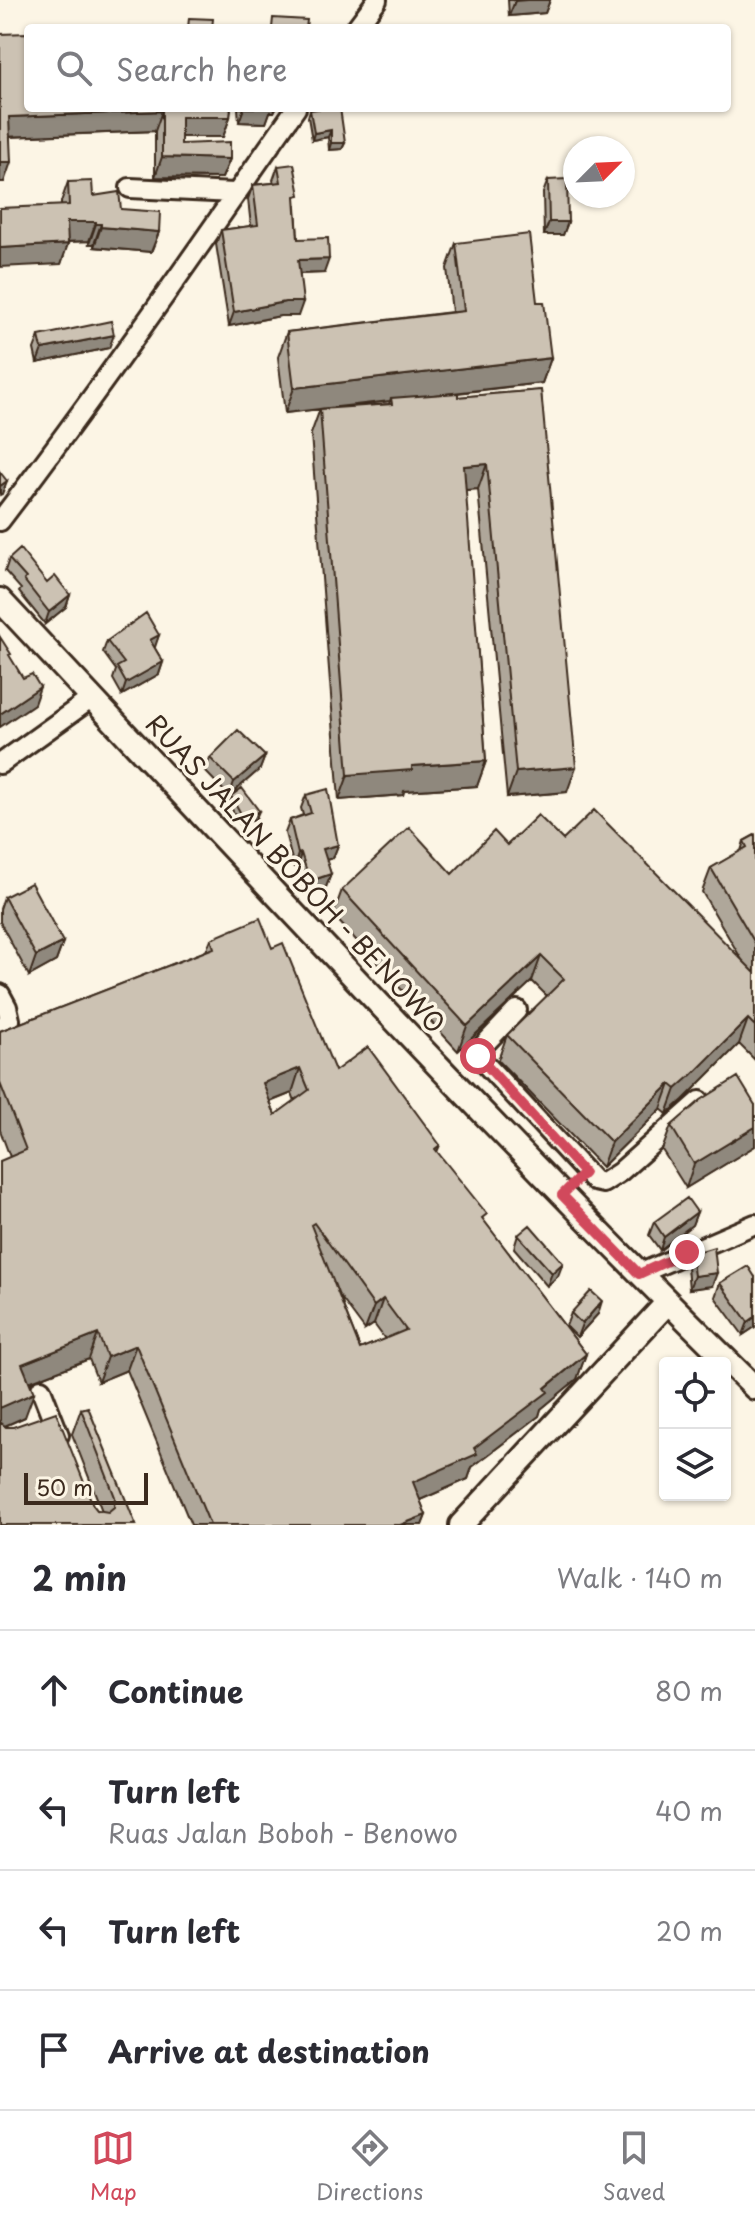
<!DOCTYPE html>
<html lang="en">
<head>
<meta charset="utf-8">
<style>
  :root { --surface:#fff; --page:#f2f2f3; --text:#2b2b33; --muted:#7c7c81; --line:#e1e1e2; --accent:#d1495b }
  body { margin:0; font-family:"Playpen Sans",sans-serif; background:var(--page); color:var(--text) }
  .controls { position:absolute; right:24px; bottom:24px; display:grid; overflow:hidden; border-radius:8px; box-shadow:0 2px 6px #0004 }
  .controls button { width:72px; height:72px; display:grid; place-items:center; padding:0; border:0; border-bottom:2px solid var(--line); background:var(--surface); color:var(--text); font:40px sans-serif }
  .compass { position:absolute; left:563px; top:136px; width:72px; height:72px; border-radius:50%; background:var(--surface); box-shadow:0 2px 6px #0004; rotate:66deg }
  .scale { position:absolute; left:24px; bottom:20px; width:124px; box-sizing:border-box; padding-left:8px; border:4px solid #3b2a1e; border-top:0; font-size:22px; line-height:28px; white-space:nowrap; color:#3b2a1e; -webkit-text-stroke:6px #fcf5e5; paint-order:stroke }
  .stop { position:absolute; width:24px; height:24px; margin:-18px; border:6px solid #d1495b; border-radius:50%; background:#fff }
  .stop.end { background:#d1495b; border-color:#fff; box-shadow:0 2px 8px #0008 }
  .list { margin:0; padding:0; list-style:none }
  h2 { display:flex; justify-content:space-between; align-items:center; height:104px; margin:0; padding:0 32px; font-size:34px }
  h2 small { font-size:26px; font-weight:400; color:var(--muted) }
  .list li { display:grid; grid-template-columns:52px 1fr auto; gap:24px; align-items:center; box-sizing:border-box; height:120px; padding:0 32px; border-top:2px solid var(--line) }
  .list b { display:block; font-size:30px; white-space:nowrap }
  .list p { margin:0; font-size:26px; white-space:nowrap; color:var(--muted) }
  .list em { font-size:26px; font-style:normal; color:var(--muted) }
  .icon { flex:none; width:44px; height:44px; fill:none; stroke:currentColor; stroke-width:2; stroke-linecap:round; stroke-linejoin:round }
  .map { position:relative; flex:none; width:755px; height:1525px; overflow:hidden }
  .search { position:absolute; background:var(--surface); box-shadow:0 2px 6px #0004; left:24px; right:24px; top:24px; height:88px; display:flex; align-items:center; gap:20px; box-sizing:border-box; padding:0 28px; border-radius:8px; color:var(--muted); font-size:30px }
  .sheet { height:584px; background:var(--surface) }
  nav { display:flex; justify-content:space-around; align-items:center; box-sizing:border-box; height:112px; border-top:2px solid var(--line); background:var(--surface); font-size:22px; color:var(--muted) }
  nav a { display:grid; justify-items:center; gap:4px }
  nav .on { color:var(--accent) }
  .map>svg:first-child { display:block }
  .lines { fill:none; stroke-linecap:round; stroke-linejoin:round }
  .minor-casing { stroke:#3b2a1e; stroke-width:24 }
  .major-casing { stroke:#3b2a1e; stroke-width:28 }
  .minor { stroke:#fcf5e5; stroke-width:18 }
  .major { stroke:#fcf5e5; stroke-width:22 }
  .wall { fill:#afa79a; stroke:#3b2a1e; stroke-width:2; fill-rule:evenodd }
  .shaded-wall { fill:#8f887d; stroke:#3b2a1e; stroke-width:2 }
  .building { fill:#ccc2b3; stroke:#3b2a1e; stroke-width:2; fill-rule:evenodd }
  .route { stroke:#d1495b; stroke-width:10 }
  .labels { text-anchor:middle; stroke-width:7; stroke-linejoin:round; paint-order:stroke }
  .street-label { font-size:26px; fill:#3b2a1e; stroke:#fcf5e5 }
</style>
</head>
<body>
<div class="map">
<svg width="755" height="1525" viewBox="0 0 755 1525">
  <rect width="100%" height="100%" fill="#fcf5e5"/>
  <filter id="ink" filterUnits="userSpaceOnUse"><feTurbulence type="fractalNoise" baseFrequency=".0125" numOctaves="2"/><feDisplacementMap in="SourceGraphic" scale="16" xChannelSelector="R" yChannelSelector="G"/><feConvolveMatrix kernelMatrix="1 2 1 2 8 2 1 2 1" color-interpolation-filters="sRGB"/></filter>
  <g filter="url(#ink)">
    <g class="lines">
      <defs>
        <path id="minor" d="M356,28L377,0
          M130,188L234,193
          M0,521C103,386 199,247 296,108
          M0,764L92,698
          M0,994L7,1007L10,1020L0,1028
          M517,1010L478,1051V1056L594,1181L603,1183L620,1172L700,1101
          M639,1274L755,1224
          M41,1389L59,1435"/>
        <path id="major" d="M0,600C249,865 495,1133 755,1388
          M461,1525L668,1302"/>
      </defs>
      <use href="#minor" class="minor-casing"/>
      <use href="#major" class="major-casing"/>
      <use href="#minor" class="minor"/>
      <use href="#major" class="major"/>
    </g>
    <path class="wall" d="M508,0H550L545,13L509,16Z
      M0,34L231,108L230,117L223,137H181V144L230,159L222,178L155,177V131L10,137L4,182H0Z
      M238,108H276L274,112H270L266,123L239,122Z
      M310,110L345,143L342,149L329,150L328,137L312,140L308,117Z
      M278,166L296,206L298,239L324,273L299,274L298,316H280L229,326L216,244L221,230L251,226L248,199L253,185L274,183L273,180Z
      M548,180L568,222L563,235H544L543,193Z
      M68,182L93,196L121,209L159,232L151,252L94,247V244H89V241L68,242L61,264V202Z
      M456,243L537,302L551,358L542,383L441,395L458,397L541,390L567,792L507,797L478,489L465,490L486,761L477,786L404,791L403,795L339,800L311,434L320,409L389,404L390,401L285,413L278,357L287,332L452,312L447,268Z
      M39,336L109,348L37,363L34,349Z
      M9,559L47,583L70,595L66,607L45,624L19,592L21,589L5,571Z
      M159,635L154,647L163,662L159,674L122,695L113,679L116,670L103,652L107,641Z
      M265,756L260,769L229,796L205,771L210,758Z
      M306,795L338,845L333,858L326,860L331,874L326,887L306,894L297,867H294L285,833L290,820L303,815L301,808Z
      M231,796L256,818L241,826L228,802Z
      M755,835V1060L739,1044L683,1100L667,1114L661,1109L602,1167L498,1060L507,1035L547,996L532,981L458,1051L333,915L342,890L452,874L507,845L563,840L742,960L702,892L711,868L741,851L744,841Z
      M4,897L63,942L56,961L29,976L0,922V909Z
      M211,939L272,948L335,1071L440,1145L437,1152L484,1221L586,1354L577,1379L541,1409L539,1416L472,1467L468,1479L420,1500L426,1515L422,1525H191L127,1370L98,1382L89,1359L29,1382L25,1417L5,1426L93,1505L97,1510L102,1511L72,1434L81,1409L136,1525H0L10,1157L0,1130V1031L206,951ZM292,1093L295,1101L275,1115L270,1102ZM339,1295L365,1330L374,1324L385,1339L360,1349Z
      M755,1105V1146L686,1188L662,1150L671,1126Z
      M697,1212L692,1225L660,1250L649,1235L654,1222Z
      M518,1235L558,1276L547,1286L514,1248Z
      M691,1254L712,1286L689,1289L687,1267Z
      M755,1277V1327L743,1335L715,1297L720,1283Z
      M571,1313L598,1314L577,1337L566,1326Z"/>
    <path class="shaded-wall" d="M527,0H550L545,13L509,16L515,1Z
      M244,108H276L274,112H270L266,123L239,122Z
      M162,111L155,131L2,137L9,117Z
      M181,117H230L223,137H174Z
      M331,130L328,137L312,140L314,133Z
      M331,143H345L342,149L329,150Z
      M162,157L230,159L222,178L155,177Z
      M0,162H11L4,182H0Z
      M67,222H96L89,241L60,242Z
      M549,222H568L563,235H544Z
      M96,224H101L94,244H89Z
      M101,227L159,232L151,252L94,247Z
      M68,244L61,264L0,267V248Z
      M329,259L324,273L293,274L298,260Z
      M285,302H303L298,316H280L229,326L234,312Z
      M114,335L109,348L37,363L42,349Z
      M551,358L542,383L391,400V398L390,401L285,413L294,388Z
      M487,464L478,489L454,491L464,466Z
      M7,481L2,494L0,495V486Z
      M70,595L66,607L45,624L49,612Z
      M159,635L155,647L146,652L150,640Z
      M163,662L159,674L122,695L126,683Z
      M40,687L34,704L0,727V714Z
      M265,756L260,769L229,796L234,782Z
      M486,761L477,786L404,791L403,795L339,800L348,775L412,766Z
      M576,767L567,792L507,797L516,772Z
      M259,811L256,818L241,826L244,819Z
      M338,845L333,858L318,862L323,849Z
      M301,853L297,867H294L298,854Z
      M331,874L326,887L306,894L310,881Z
      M63,942L56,961L29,976L36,956Z
      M541,956L532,981L458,1051L467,1026Z
      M748,1019L739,1044L683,1100L667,1114L676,1089Z
      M300,1068L292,1093L254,1108L263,1083Z
      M670,1084L661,1109L602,1167L611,1142Z
      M755,1127V1146L686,1188L694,1164Z
      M697,1212L692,1225L660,1250L664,1237Z
      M563,1263L558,1276L547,1286L552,1273Z
      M717,1273L712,1286L689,1289L694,1276Z
      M383,1299L374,1324L365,1330L374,1306Z
      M602,1301L598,1314L577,1337L582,1324Z
      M755,1317V1327L743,1335L748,1322Z
      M98,1334L89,1359L13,1388L22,1364Z
      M136,1345L127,1370L98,1382L107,1357Z
      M586,1354L577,1379L541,1409L539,1416L472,1467L468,1479L404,1507L413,1482L474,1448Z
      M34,1393L25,1417L0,1428V1407Z
      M426,1515L422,1525H400Z"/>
    <path class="building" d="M189,18L213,19L212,28H188Z
      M273,18L307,20L306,28H272Z
      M28,33V108H231L230,117H181V144L230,142V159L162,157V111L9,117L11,162H0V34Z
      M324,108H340L345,143H331V130L314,133L310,110Z
      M294,164L300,195L295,196L298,239L328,238L329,259L298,260L303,302H285L234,312L221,230L258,225L253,185L281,182L278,166Z
      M567,179L568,222H549L548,180Z
      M92,181L93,196L119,192L121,209L160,212L159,232L101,227V224H96V222H67L68,244L0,248V208L69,205L68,182Z
      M529,234L537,302H544L551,358L294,388L287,332L464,311L456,243Z
      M111,321L114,335L42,349L39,336Z
      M541,390L576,767L516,772L487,464L464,466L486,761L412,766V770L348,775L320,409L392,404L391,398L458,393V397Z
      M0,472L7,481L0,486Z
      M20,549L47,583L55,576L70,595L49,612L24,580L26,578L9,559Z
      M146,613L159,635L150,640L163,662L126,683L117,667L124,663L107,641Z
      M0,637L11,654L9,655L23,678L32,674L40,687L0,714Z
      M238,730L265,756L234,782L210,758Z
      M242,788L259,811L244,819L231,796Z
      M328,789L338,845L323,849L331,874L310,881L301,853L298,854L290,820L311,813L306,795Z
      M594,810L755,973V1026L748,1019L692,1075L676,1089L670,1084L611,1142L507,1035L564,979L541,956L467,1026L342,890L409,827L452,874L494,831L507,845L538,815L563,840Z
      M755,835V943L711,868L747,847L744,841Z
      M31,883L63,942L36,956L4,897Z
      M260,918L272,948L283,943L335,1071L368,1047L440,1145L435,1149L487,1214L482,1218L586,1354L545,1388L548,1392L474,1448L477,1454L413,1482L426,1515L400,1525H210L136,1345L107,1357L98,1334L22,1364L34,1393L0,1408V1161L26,1150L0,1083V1031L214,948L211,939ZM300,1068L309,1090L275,1115L263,1083ZM314,1223L374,1306L383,1299L406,1330L360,1349L311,1225Z
      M738,1077L755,1105V1127L694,1164L671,1126L701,1100Z
      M687,1198L697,1212L664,1237L654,1222Z
      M530,1225L563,1263L552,1273L518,1235Z
      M714,1247L717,1273L694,1276L691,1254Z
      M748,1266L755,1277V1317L748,1322L720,1283Z
      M591,1291L602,1301L582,1324L571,1313Z
      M684,1357L689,1363H678Z
      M88,1407L136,1525H0V1422L6,1427H13L56,1412L93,1505L97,1510L108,1512L114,1507L115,1497L81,1409Z"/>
  </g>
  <g class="lines" filter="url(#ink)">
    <path class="route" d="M478,1056L584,1173L562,1195L639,1274L687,1252"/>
  </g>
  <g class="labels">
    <g class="street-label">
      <text transform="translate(295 874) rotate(47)" y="9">RUAS JALAN BOBOH - BENOWO</text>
    </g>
  </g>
</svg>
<div class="controls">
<button><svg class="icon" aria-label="locate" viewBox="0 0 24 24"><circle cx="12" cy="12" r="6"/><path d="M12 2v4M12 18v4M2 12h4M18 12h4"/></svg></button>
<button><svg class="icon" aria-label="layers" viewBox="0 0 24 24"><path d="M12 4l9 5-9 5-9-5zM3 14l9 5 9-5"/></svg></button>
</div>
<svg class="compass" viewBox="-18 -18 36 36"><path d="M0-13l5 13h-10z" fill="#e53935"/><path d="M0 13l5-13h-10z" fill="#7c7c81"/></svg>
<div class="scale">50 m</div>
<div class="stop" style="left:478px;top:1056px"></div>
<div class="stop end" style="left:687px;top:1252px"></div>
<div class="search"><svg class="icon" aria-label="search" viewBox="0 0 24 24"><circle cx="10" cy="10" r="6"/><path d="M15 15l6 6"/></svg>Search here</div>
</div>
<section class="sheet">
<h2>2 min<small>Walk · 140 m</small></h2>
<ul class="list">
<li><svg class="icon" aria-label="ahead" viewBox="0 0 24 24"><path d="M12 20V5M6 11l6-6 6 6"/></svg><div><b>Continue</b></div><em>80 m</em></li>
<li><svg class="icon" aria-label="left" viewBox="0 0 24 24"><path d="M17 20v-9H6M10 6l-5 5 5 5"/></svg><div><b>Turn left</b><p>Ruas Jalan Boboh - Benowo</p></div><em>40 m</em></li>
<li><svg class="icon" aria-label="left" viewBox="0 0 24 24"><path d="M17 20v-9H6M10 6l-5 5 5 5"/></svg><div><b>Turn left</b></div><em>20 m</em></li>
<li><svg class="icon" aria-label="arrive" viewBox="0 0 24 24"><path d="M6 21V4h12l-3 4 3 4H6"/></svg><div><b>Arrive at destination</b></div></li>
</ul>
</section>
<nav>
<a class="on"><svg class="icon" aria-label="map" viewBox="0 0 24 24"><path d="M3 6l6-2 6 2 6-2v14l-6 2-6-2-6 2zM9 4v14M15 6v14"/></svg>Map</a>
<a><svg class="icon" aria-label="directions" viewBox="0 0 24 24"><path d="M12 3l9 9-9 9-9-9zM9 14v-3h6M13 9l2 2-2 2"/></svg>Directions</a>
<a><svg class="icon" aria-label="saved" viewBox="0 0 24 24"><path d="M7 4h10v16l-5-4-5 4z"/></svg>Saved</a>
</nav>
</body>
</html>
